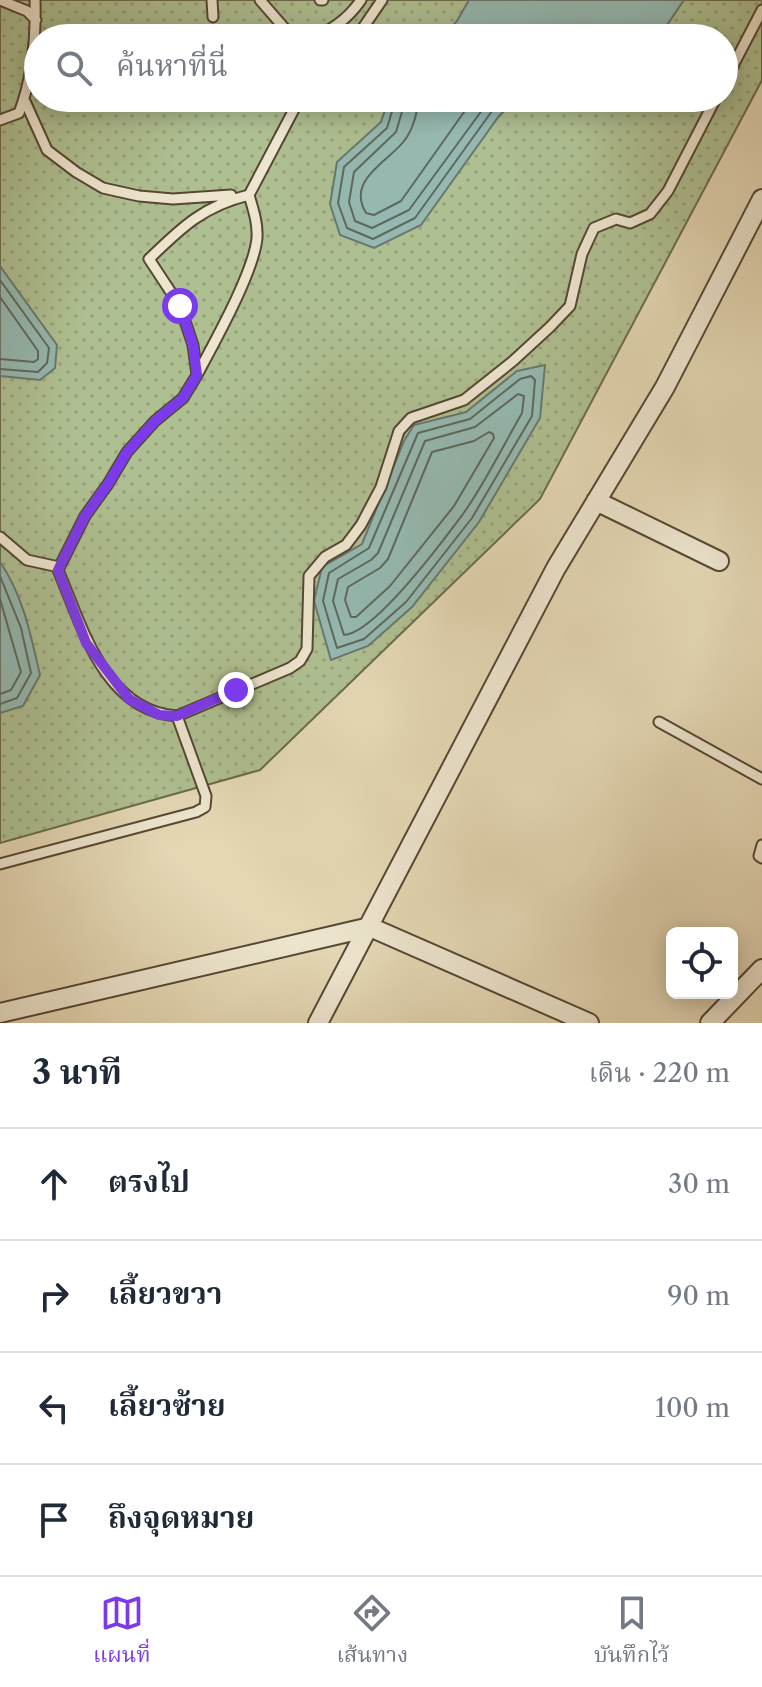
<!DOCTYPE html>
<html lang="th">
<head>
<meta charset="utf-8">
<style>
  :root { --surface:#fff; --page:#f2f2f3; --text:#1f2937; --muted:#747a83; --line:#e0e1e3; --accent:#7c3aed }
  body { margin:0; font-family:"Libre Caslon Text","Noto Serif Thai",serif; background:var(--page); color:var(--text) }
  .controls { position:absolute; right:24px; bottom:24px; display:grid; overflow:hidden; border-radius:12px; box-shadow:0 4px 20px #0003 }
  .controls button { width:72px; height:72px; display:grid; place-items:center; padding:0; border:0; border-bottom:2px solid var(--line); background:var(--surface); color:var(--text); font:40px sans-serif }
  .stop { position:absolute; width:24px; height:24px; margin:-18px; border:6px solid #7c3aed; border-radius:50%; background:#fff }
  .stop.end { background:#7c3aed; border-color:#fff; box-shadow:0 2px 8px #0008 }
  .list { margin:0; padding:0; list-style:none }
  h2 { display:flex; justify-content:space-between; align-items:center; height:104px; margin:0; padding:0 32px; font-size:34px }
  h2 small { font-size:26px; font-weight:400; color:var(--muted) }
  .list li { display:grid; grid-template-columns:52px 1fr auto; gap:24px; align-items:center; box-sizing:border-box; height:112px; padding:0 32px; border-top:2px solid var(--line) }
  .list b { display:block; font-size:30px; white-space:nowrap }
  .list em { font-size:26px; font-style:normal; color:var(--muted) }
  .icon { flex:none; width:44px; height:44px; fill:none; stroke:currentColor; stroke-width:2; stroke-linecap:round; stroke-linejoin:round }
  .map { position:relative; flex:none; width:762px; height:1023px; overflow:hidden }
  .search { position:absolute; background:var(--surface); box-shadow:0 4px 20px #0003; left:24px; right:24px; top:24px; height:88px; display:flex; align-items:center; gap:20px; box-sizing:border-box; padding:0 28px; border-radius:44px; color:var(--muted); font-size:30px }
  .sheet { height:552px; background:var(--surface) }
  nav { display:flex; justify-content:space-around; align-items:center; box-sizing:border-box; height:112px; border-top:2px solid var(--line); background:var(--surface); font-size:22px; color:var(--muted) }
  nav a { display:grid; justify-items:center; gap:4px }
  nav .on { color:var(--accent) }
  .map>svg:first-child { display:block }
  .grass { fill:url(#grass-dots); stroke:#6a6b4d; stroke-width:2; fill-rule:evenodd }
  .water { fill:#95b9b1; stroke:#69786e; stroke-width:2 }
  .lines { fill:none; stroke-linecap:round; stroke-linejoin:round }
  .shore { stroke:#5e685d; stroke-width:2 }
  .lane-casing { stroke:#564734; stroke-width:13 }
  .street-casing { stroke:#564734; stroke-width:22 }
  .lane { stroke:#ede5ce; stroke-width:9 }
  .street { stroke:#ede5ce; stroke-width:18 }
  .route { stroke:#7c3aed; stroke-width:10 }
</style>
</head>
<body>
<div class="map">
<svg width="762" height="1023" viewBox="0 0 762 1023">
  <defs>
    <pattern id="grass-dots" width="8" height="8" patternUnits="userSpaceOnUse" patternTransform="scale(2)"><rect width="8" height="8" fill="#aebf91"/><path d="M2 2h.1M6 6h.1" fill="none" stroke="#96a37c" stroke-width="1.8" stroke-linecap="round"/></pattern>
  </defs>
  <rect width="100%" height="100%" fill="#e4d7b4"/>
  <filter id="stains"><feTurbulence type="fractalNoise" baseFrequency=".0025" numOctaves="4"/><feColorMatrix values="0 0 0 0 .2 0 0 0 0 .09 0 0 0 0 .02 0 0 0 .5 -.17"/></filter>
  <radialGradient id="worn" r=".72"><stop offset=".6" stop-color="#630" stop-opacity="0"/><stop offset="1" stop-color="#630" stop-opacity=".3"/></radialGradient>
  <path class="grass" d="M0,0H762V80L540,499L260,770L0,843ZM38,38H724V98H38Z"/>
  <path class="water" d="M469,0H684L667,25L614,38H441L457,21Z
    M389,98H518L499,116L421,225L374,248L340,235L330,204L337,162L381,122Z
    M0,266L57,345L55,368L40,380L0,376Z
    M545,365L540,418L479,522L412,607L368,646L331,660L314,601L322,567L362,544L404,441L414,425L466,412L517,371Z
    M0,562C23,595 31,636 40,675L23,706L0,713Z"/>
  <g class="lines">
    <path class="shore" d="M396,98L387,128L344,167L338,203L347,228L373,239L415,218L492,111L506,98
      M406,98L396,132L354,172L349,202L355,221L372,228L409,210L491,98
      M418,98C418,111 413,130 404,141C388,162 346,180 366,213L374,215L401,201L474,98
      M0,280L49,348L47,363L38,372L0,369
      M0,297L38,351V359L34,362L0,359
      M531,376L535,380L532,416L472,518L406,602L364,639L337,648L323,601L329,573L369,548L418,433L470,419L520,379Z
      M518,394L524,396L522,413C503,446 485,483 463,514C443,541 375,633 344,635L333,601L338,579L371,560L378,553L425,441L475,427Z
      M489,432L493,434L494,438L454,506L390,586L356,617H351L345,600L348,587L380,568L388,559L432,452L474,441Z
      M0,576L21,628L31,673L17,698L0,704
      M0,599L21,672L11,690L0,694"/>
    <defs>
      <path id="lane" d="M0,0L27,11L36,20
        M212,0L213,17
        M260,0L293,38
        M320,0H323
        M310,38C332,31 348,19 361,0
        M356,38L382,0
        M724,83L762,10
        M24,99L47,150L76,172L103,188L139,196L173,199L231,195
        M0,120L19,113C32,79 36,36 35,0
        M249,195C203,206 181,228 149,259L180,306L193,345L197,375L183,398L155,421L127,452L108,484L85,516L58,570C82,626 104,711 177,716L290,668L300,661L307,649L309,576L325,557L346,545L361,525L381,487L399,431L411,418L464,400L513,361L550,327L570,306L582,254L594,228L616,219L630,223L650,214L668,191L716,98
        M197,375C214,343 254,272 257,238C258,223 253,209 249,195L300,98
        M0,537L27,560L59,567
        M659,722L762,779
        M762,845L759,856L762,858
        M0,864L196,812L205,807L206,796L177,716"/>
      <path id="street" d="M596,501L719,561
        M0,1013L370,927L589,1023
        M318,1023L556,568L665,387L762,199
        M710,1023L762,969"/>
    </defs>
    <use href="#lane" class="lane-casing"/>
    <use href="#street" class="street-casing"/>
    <use href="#lane" class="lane"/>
    <use href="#street" class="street"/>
  </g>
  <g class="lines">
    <path class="route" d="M180,306L193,345L197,375L183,398L155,421L127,452L108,484L85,516L58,570L86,643L129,699L159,715L177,716L236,690"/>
  </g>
  <rect width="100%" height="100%" filter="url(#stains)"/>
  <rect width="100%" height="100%" fill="url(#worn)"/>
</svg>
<div class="controls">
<button><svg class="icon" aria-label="locate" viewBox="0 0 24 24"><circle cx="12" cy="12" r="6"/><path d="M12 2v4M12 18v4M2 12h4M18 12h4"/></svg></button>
</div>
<div class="stop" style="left:180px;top:306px"></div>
<div class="stop end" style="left:236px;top:690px"></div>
<div class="search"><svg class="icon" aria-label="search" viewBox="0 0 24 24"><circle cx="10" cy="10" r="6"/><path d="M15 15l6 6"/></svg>ค้นหาที่นี่</div>
</div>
<section class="sheet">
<h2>3 นาที<small>เดิน · 220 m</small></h2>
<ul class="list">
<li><svg class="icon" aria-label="ahead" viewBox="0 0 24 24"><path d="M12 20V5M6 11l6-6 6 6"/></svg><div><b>ตรงไป</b></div><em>30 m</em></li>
<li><svg class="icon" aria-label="right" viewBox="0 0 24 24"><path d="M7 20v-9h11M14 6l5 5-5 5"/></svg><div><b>เลี้ยวขวา</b></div><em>90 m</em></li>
<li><svg class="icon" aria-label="left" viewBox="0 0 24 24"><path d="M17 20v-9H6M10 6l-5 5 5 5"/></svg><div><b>เลี้ยวซ้าย</b></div><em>100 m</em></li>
<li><svg class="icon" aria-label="arrive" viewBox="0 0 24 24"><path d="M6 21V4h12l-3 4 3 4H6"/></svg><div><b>ถึงจุดหมาย</b></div></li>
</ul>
</section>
<nav>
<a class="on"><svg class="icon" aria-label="map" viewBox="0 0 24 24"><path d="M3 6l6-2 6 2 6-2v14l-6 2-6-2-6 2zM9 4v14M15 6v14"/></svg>แผนที่</a>
<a><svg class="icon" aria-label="directions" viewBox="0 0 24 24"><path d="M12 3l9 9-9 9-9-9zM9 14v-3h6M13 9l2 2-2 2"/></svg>เส้นทาง</a>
<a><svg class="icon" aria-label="saved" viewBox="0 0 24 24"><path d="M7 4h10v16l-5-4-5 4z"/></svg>บันทึกไว้</a>
</nav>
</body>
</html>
